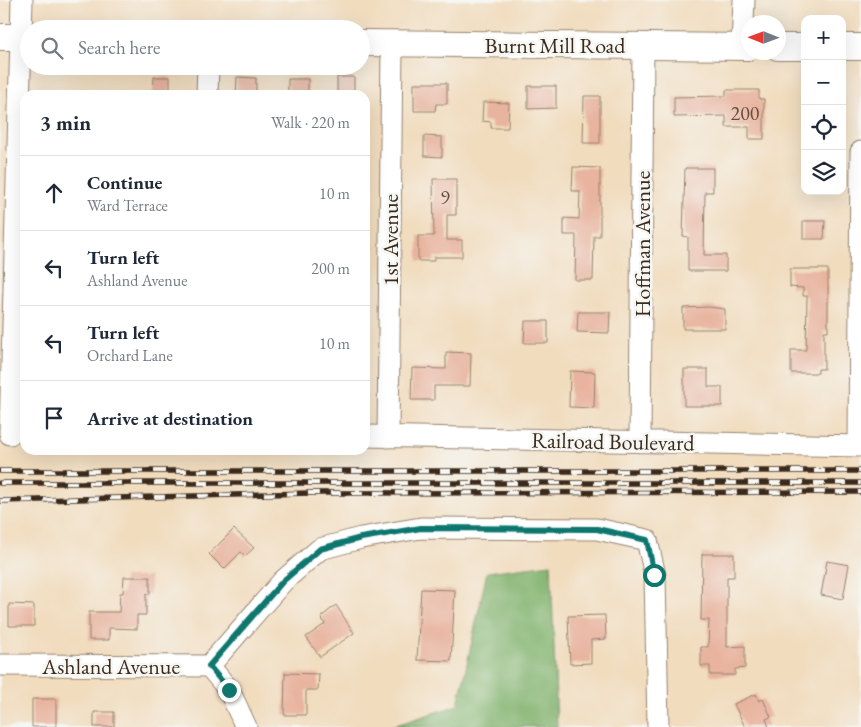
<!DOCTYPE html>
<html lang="en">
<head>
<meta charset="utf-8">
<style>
  :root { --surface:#fff; --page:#f6f6f7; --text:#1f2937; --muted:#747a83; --line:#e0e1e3 }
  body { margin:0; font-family:"EB Garamond",serif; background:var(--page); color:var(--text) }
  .controls { position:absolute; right:15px; top:15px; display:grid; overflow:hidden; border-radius:10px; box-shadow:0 5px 20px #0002 }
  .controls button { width:45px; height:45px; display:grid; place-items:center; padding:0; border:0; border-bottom:1px solid var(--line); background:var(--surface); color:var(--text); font:25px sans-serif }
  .compass { position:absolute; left:741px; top:15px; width:45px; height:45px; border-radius:50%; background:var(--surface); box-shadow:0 5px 20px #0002; rotate:271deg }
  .stop { position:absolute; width:15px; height:15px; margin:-11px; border:4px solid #0f766e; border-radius:50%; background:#fff }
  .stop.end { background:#0f766e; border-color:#fff; box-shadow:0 1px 5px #0008 }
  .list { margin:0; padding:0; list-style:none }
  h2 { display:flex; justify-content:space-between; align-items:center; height:65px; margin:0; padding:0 20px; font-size:21px }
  h2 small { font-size:16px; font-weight:400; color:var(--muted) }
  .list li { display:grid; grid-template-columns:32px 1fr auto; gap:15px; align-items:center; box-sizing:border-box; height:75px; padding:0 20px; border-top:1px solid var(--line) }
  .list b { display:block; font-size:19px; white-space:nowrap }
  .list p { margin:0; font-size:16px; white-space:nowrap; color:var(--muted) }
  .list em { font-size:16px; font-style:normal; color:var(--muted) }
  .icon { flex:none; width:28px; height:28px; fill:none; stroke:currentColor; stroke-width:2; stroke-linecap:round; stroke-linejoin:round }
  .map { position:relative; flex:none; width:861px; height:727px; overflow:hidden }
  .search { position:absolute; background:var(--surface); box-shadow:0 5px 20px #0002; left:20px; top:20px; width:350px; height:55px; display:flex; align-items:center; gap:12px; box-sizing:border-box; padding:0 18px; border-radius:28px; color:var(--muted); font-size:19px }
  .panel { position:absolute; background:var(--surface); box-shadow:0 5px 20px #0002; left:20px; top:90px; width:350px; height:365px; border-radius:15px }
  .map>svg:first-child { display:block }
  .forest { fill:#81b26d; stroke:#5e6e46 }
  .building { fill:#e8b49f }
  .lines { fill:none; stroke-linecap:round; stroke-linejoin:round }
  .minor-casing { stroke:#96836e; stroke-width:23 }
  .major-casing { stroke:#96836e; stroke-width:28 }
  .minor { stroke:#fff; stroke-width:21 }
  .major { stroke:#fff; stroke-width:26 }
  .rail-casing { stroke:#3b2a1e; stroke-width:5.5 }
  .rail { stroke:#f6f6f2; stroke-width:4; stroke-dasharray:11; stroke-linecap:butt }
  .route { stroke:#0f766e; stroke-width:6 }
  .labels { text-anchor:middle; stroke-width:5; stroke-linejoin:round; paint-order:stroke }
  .number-label { font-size:20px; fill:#664c3e }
  .street-label { font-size:22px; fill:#3b2a1e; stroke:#f6f6f2 }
</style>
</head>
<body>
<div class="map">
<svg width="861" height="727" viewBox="0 0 861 727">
  <rect width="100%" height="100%" fill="#f6f6f2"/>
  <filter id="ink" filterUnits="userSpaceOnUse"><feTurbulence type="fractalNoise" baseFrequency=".02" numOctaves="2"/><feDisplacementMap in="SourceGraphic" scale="10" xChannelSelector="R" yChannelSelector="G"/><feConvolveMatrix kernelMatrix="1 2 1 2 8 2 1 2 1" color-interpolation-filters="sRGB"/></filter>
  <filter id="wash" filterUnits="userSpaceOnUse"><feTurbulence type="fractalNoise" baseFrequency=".0096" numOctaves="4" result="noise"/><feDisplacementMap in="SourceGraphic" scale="20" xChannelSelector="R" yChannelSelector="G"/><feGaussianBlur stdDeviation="1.12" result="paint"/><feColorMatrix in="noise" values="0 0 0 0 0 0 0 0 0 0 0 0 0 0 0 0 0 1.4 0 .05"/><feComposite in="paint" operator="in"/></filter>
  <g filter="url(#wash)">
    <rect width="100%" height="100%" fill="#f1dcbe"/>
    <path class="forest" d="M551,564L557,727H390L458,705L487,572Z"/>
    <g id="blocks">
      <path class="building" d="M154,77H170V95H153Z
        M237,77L256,78V95H236Z
        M337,77H354V95H337Z
        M288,79H308V95H288Z
        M414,83H447V104H436L435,111H414Z
        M528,86H556V108L528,109Z
        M726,90H759V99H764V139H749V127H726V116L674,117V97L726,96Z
        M584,96H600V143H583Z
        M483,102L509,103L508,128H491V122L482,121Z
        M424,136L442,137V157L424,156Z
        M573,167L600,168V236H594L593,280H575L576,235H564V218L579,219L580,191H572Z
        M685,168H713V192H705L704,255H726V271H688V237L683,236Z
        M433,179H456V215H447V240H462V257H434V261H418V236H434Z
        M803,221H825L824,239H803Z
        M790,269H828V331H824V369H818V373H791V350H806L807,296H803V288L790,287Z
        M709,307L725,309V329H683V308Z
        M578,312H610L609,333L577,332Z
        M525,321H548V343H524Z
        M446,352L471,353L470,386H434V400H411L412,368L446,369Z
        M684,369H708V387H722V406H684Z
        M570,371L595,372L594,408L569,407Z
        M234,529L254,548L245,556L241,552L224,569L209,554Z
        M702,554H734V577H727V647L745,646V668L735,669V675H710V666H701V647H708L709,620H701Z
        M827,561L849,565L843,599L821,595Z
        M124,577H150V594H146V615H137V629L109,628V640H89V612H119L120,593H123Z
        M421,589L455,590L451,661L417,660Z
        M9,604L34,605V626H9Z
        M336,605L354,633L320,657L306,637L325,624L321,617Z
        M605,615L606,639L591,640V663L570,664L568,616Z
        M285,673L319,674L318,690H306V715H284Z
        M756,694L759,701L763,699L771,717L766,719L769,727H745L734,704Z
        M32,699H56V727H32Z
        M94,712H114V727H94Z"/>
    </g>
  </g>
  <g filter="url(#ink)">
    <use href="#blocks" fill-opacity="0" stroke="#96836e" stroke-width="1"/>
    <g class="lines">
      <defs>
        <path id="minor" d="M742,47L744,0
          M207,95L208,66
          M10,434L22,0
          M365,436L861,446
          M388,437L392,43
          M640,442L643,45
          M859,446L861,152
          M0,665L209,666L283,581L320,549L361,538L421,528L597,529L647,540L655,575L658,727
          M209,666L229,690L246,727"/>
        <path id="major" d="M0,37H29
          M361,43L748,47
          M778,47H805
          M842,47H861"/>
      </defs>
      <use href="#minor" class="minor-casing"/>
      <use href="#major" class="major-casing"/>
      <use href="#minor" class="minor"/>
      <use href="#major" class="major"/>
      <defs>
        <path id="rail" d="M0,471H861
          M0,483H861
          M0,501L311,493L861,492"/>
      </defs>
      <use href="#rail" class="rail-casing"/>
      <use href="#rail" class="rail"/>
    </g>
  </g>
  <g class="lines" filter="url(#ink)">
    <path class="route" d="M229,690L209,666L283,581L320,549L361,538L421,528L597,529L647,540L654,575"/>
  </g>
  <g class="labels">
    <g class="number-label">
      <text x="745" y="120">200</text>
      <text x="445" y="204">9</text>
    </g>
    <g class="street-label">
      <text x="555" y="53">Burnt Mill Road</text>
      <text transform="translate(390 240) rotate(-90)" y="8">1st Avenue</text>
      <text transform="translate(642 244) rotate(-90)" y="8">Hoffman Avenue</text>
      <text transform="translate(613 441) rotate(1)" y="8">Railroad Boulevard</text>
      <text x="111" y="674">Ashland Avenue</text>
    </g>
  </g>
</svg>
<div class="controls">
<button>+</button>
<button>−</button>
<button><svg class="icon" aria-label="locate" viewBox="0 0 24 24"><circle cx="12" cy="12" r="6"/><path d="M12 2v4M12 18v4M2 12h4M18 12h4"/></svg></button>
<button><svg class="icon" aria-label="layers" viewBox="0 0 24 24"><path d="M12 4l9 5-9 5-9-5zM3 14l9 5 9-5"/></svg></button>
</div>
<svg class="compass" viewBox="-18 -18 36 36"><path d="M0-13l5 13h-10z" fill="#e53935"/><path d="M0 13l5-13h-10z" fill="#747a83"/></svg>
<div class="stop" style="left:654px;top:575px"></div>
<div class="stop end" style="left:229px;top:690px"></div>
<div class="search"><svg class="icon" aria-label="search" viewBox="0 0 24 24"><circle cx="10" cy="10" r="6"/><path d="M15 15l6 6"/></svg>Search here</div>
<section class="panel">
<h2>3 min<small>Walk · 220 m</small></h2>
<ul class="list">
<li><svg class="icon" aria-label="ahead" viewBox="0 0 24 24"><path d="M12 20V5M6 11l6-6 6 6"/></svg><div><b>Continue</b><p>Ward Terrace</p></div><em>10 m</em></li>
<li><svg class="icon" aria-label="left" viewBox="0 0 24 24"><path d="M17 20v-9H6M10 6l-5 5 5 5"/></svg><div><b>Turn left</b><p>Ashland Avenue</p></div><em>200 m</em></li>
<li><svg class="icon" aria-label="left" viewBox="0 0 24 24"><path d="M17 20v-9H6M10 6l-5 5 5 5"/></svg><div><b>Turn left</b><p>Orchard Lane</p></div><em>10 m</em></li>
<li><svg class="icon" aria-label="arrive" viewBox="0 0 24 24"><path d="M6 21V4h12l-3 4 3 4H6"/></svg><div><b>Arrive at destination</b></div></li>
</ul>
</section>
</div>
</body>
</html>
